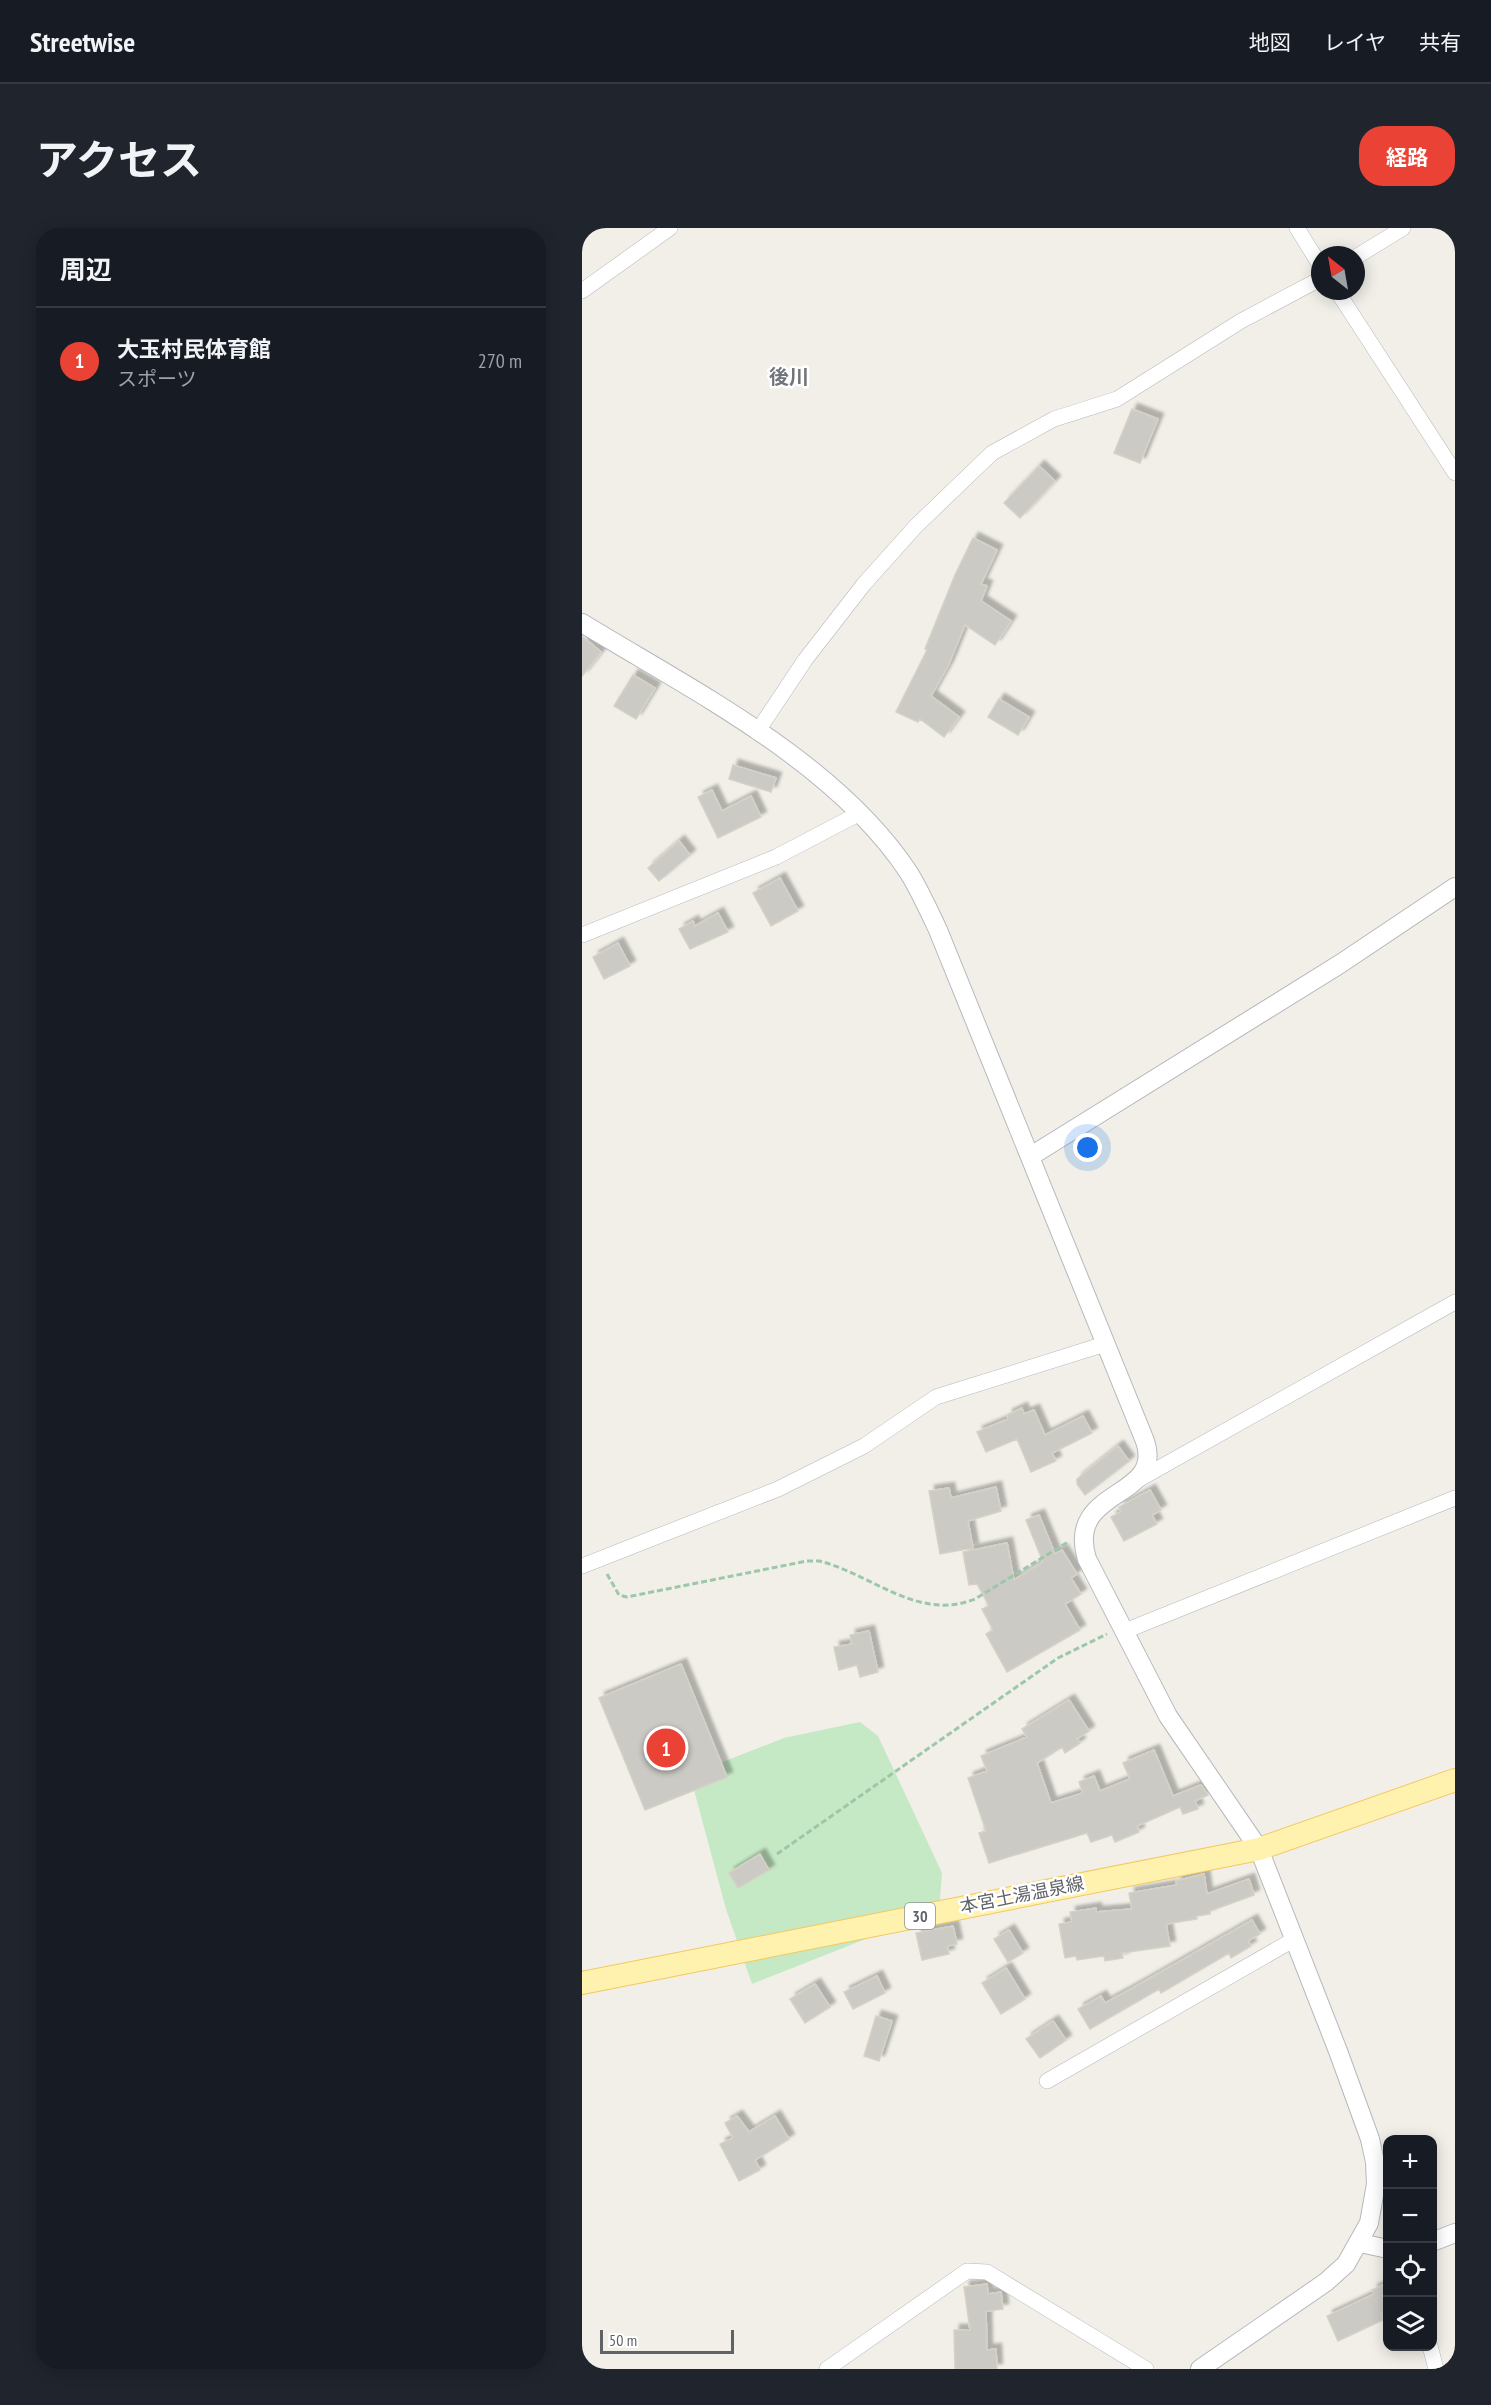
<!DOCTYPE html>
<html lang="ja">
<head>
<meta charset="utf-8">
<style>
  :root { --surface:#171b24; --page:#20242c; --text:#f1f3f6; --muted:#9ea1a6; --line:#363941; --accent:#ea4335 }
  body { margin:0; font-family:"PT Sans Narrow","Noto Sans JP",sans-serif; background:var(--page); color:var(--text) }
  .controls { position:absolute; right:18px; bottom:18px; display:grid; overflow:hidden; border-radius:12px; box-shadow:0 3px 15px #0003 }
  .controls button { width:54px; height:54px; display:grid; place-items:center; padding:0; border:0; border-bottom:2px solid var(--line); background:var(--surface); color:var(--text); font:30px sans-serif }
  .compass { position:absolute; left:729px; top:18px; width:54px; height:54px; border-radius:50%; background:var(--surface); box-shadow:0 3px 15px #0003; rotate:329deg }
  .scale { position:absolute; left:18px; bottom:15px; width:134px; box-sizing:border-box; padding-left:6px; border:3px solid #5f6368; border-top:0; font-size:16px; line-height:21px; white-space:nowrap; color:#5f6368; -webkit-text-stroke:4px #fff; paint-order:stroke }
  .you { position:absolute; left:506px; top:920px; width:21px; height:21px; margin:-15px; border:4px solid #fff; border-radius:50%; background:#1a73e8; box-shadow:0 0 0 9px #1a73e833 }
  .badge { display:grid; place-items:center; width:39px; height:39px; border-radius:50%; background:var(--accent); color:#fff; font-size:20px; font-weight:700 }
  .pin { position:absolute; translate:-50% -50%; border:3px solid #fff; box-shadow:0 2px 6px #0006 }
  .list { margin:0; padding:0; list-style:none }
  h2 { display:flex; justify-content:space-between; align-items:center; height:78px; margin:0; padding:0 24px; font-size:26px }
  h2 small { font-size:20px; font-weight:400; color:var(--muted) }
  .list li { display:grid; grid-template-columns:39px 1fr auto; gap:18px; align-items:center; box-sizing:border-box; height:108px; padding:0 24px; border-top:2px solid var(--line) }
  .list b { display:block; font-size:22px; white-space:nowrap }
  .list p { margin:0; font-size:20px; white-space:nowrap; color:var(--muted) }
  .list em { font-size:20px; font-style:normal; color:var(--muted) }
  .icon { flex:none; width:33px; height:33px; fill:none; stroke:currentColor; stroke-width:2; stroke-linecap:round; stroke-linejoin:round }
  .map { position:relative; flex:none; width:873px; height:2141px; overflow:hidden; border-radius:24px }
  header { display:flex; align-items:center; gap:36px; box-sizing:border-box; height:84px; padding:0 30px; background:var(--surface); border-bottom:2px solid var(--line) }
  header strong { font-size:28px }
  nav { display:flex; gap:33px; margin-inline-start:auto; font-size:21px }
  .intro { display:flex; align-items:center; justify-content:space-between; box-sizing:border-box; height:144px; padding:0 36px }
  h1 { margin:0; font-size:42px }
  .button { padding:15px 27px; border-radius:24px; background:var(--accent); color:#fff; font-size:21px; font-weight:700 }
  main { display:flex; gap:36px; padding:0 36px }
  aside { flex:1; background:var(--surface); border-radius:24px; box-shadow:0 3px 15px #0003 }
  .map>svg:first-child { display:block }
  .green { fill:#c5e8c5 }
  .building { fill:#cccac5; stroke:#d6d1c6; stroke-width:1.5; filter:url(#shadow) }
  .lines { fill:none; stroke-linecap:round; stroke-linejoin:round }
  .minor-casing { stroke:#b5b8bc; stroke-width:16 }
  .tertiary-casing { stroke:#b5b8bc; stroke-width:20 }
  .primary-casing { stroke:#f2c960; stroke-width:24 }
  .path { stroke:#9cc7a9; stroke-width:3; stroke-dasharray:6 3; stroke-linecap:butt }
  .minor { stroke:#fff; stroke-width:15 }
  .tertiary { stroke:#fff; stroke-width:18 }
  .primary { stroke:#fff2af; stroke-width:22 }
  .labels { text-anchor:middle; stroke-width:5; stroke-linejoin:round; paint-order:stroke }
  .shield { fill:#fff; stroke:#8f9295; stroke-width:1.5 }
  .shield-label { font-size:16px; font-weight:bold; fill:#5f6368 }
  .street-label { font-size:18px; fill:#5f6368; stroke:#fff }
  .neighbourhood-label { font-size:20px; font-weight:bold; fill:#70757a; stroke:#fff }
</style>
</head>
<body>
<header>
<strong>Streetwise</strong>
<nav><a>地図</a><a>レイヤ</a><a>共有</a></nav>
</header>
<div class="intro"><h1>アクセス</h1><a class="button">経路</a></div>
<main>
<aside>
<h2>周辺<small></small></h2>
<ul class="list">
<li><span class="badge">1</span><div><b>大玉村民体育館</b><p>スポーツ</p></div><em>270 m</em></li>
</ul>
</aside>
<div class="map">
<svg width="873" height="2141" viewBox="0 0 873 2141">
  <defs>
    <filter id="shadow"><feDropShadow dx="5.5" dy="-5.5" stdDeviation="1.5" flood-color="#0004"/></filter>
  </defs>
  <rect width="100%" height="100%" fill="#f1efe8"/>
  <path class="green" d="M278,1494L296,1508L360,1645L357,1682L170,1756L144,1681L108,1547L202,1510Z"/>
  <path class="building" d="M550,181L576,191L558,235L532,225Z
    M457,238L473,253L438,290L422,275Z
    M391,310L415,322L399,356L405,358L399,373L429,393L413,417L383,397L366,438L349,468L377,489L362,509L338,491L336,494L314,484L345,422L343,421L373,347Z
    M0,408L19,424L0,448Z
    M51,447L73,460L54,491L32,478Z
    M417,471L447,489L436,507L406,489Z
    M151,537L194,550L189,564L147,551Z
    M130,562L140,583L169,568L179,589L136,610L116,569Z
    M97,613L108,627L77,653L66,640Z
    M198,650L216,683L189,698L171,665Z
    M136,685L146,704L108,721L97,701L111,693L113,698Z
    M36,715L48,738L22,751L11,729Z
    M440,1180L442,1186L452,1182L463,1207L501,1188L510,1205L470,1225L474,1233L449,1244L435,1211L404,1224L395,1204L426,1191L425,1187Z
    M536,1218L547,1233L503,1267L495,1256V1251Z
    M414,1259L419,1283L386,1293L391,1320L358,1326L347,1263L367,1260L369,1270Z
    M568,1262L579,1282L570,1287L575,1296L542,1313L529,1289L539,1284L537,1279Z
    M457,1287L473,1326L480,1322L495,1346L489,1350L499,1366L483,1376L498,1402L425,1444L404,1406L411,1402L400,1381L407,1378L395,1356L387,1357L381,1324L425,1315L432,1352L461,1334L444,1292Z
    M287,1403L296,1444L278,1449L275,1437L257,1442L252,1419L270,1416L268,1407Z
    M99,1436L145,1549L63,1582L17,1470Z
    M487,1472L507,1503L495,1511L498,1515L483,1525L480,1519L455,1535L469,1575L501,1565L497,1554L512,1548L518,1563L548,1551L541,1535L572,1522L591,1568L619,1557L626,1567L613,1573L616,1581L601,1586L598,1579L555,1598L557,1604L533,1614L530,1607L509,1614L505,1605L407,1635L397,1605L404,1603L386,1550L405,1543L399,1528L445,1509L440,1501Z
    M178,1626L187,1642L156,1660L147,1645Z
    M622,1646L625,1666L667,1651L672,1667L628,1683V1686L614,1688L615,1691L584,1696L588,1718L540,1725L541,1730L523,1733L522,1728L495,1732L494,1728L483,1730L477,1696L490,1694L488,1684L514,1680V1684L550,1681L547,1665L595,1657L594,1653Z
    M670,1692L678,1706L666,1713L669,1718L649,1730L647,1725L579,1765L577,1761L508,1801L496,1781L519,1768L523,1775L549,1761Z
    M371,1698L375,1716L365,1718L367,1726L340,1732L334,1705Z
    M427,1702L441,1725L426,1734L412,1711Z
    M424,1740L443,1771L419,1786L400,1755Z
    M295,1748L303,1765L271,1781L262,1764Z
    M233,1756L248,1779L223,1795L208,1771Z
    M294,1788L310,1793L297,1833L282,1828Z
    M471,1793L484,1812L458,1830L444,1811Z
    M155,1888L167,1904L193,1888L207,1911L173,1932L178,1942L157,1953L138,1916L151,1910L143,1895Z
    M806,2055V2096L800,2085L798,2086L801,2092L756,2113L745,2088L792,2066L790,2062Z
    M405,2056L406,2066L419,2064L421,2081L404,2083L405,2122L414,2121L415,2141H373L372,2102H388L382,2059Z"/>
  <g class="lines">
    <defs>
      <path id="minor" d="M715,0L738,37
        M774,29L821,0
        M0,63L88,0
        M755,63L873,245
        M175,504L223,432L282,356L334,298L410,225L472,191L535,171L659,93L738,51
        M0,707L194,629L278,585
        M554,1253L873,1074
        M0,1338L196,1261L282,1218L354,1169L523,1116
        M543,1403L873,1270
        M465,1853L711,1712
        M848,2118L854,2141
        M245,2141L385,2043L405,2044L564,2141"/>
      <path id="tertiary" d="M0,395C111,463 254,534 327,645C338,663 347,683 356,702L563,1213C583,1272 483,1259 505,1331L586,1488L677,1621L756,1823L788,1911L793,1934L794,1956L787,1995L764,2036L744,2054L618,2141
        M449,928L758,736L873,659
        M850,2014L873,2005
        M778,2015L806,2021"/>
      <path id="primary" d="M0,1755L677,1621L873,1552"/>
    </defs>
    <use href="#minor" class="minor-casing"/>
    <use href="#tertiary" class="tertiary-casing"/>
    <use href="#primary" class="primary-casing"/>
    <path class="path" d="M25,1346L37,1367L45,1369L225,1333H237C290,1346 336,1394 393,1371L486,1314
      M195,1626L476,1430L525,1406"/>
    <use href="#minor" class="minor"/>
    <use href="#tertiary" class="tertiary"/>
    <use href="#primary" class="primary"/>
  </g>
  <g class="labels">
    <rect class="shield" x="323" y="1675" width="30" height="26" rx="4.5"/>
    <g class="shield-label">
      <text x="338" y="1694">30</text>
    </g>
    <g class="street-label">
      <text transform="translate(440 1667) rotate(-11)" y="6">本宮土湯温泉線</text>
    </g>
    <g class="neighbourhood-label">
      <text x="207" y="156">後川</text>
    </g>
  </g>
</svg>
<div class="controls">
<button>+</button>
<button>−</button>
<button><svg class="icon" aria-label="locate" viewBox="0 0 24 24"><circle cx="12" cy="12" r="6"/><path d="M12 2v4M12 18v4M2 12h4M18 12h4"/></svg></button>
<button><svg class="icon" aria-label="layers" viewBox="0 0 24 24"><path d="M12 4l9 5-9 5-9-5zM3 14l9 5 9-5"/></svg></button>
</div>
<svg class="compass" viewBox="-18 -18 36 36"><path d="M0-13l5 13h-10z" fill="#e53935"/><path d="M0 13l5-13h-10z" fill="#9ea1a6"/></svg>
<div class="scale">50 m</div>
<div class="you"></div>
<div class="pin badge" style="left:84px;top:1520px">1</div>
</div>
</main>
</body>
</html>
